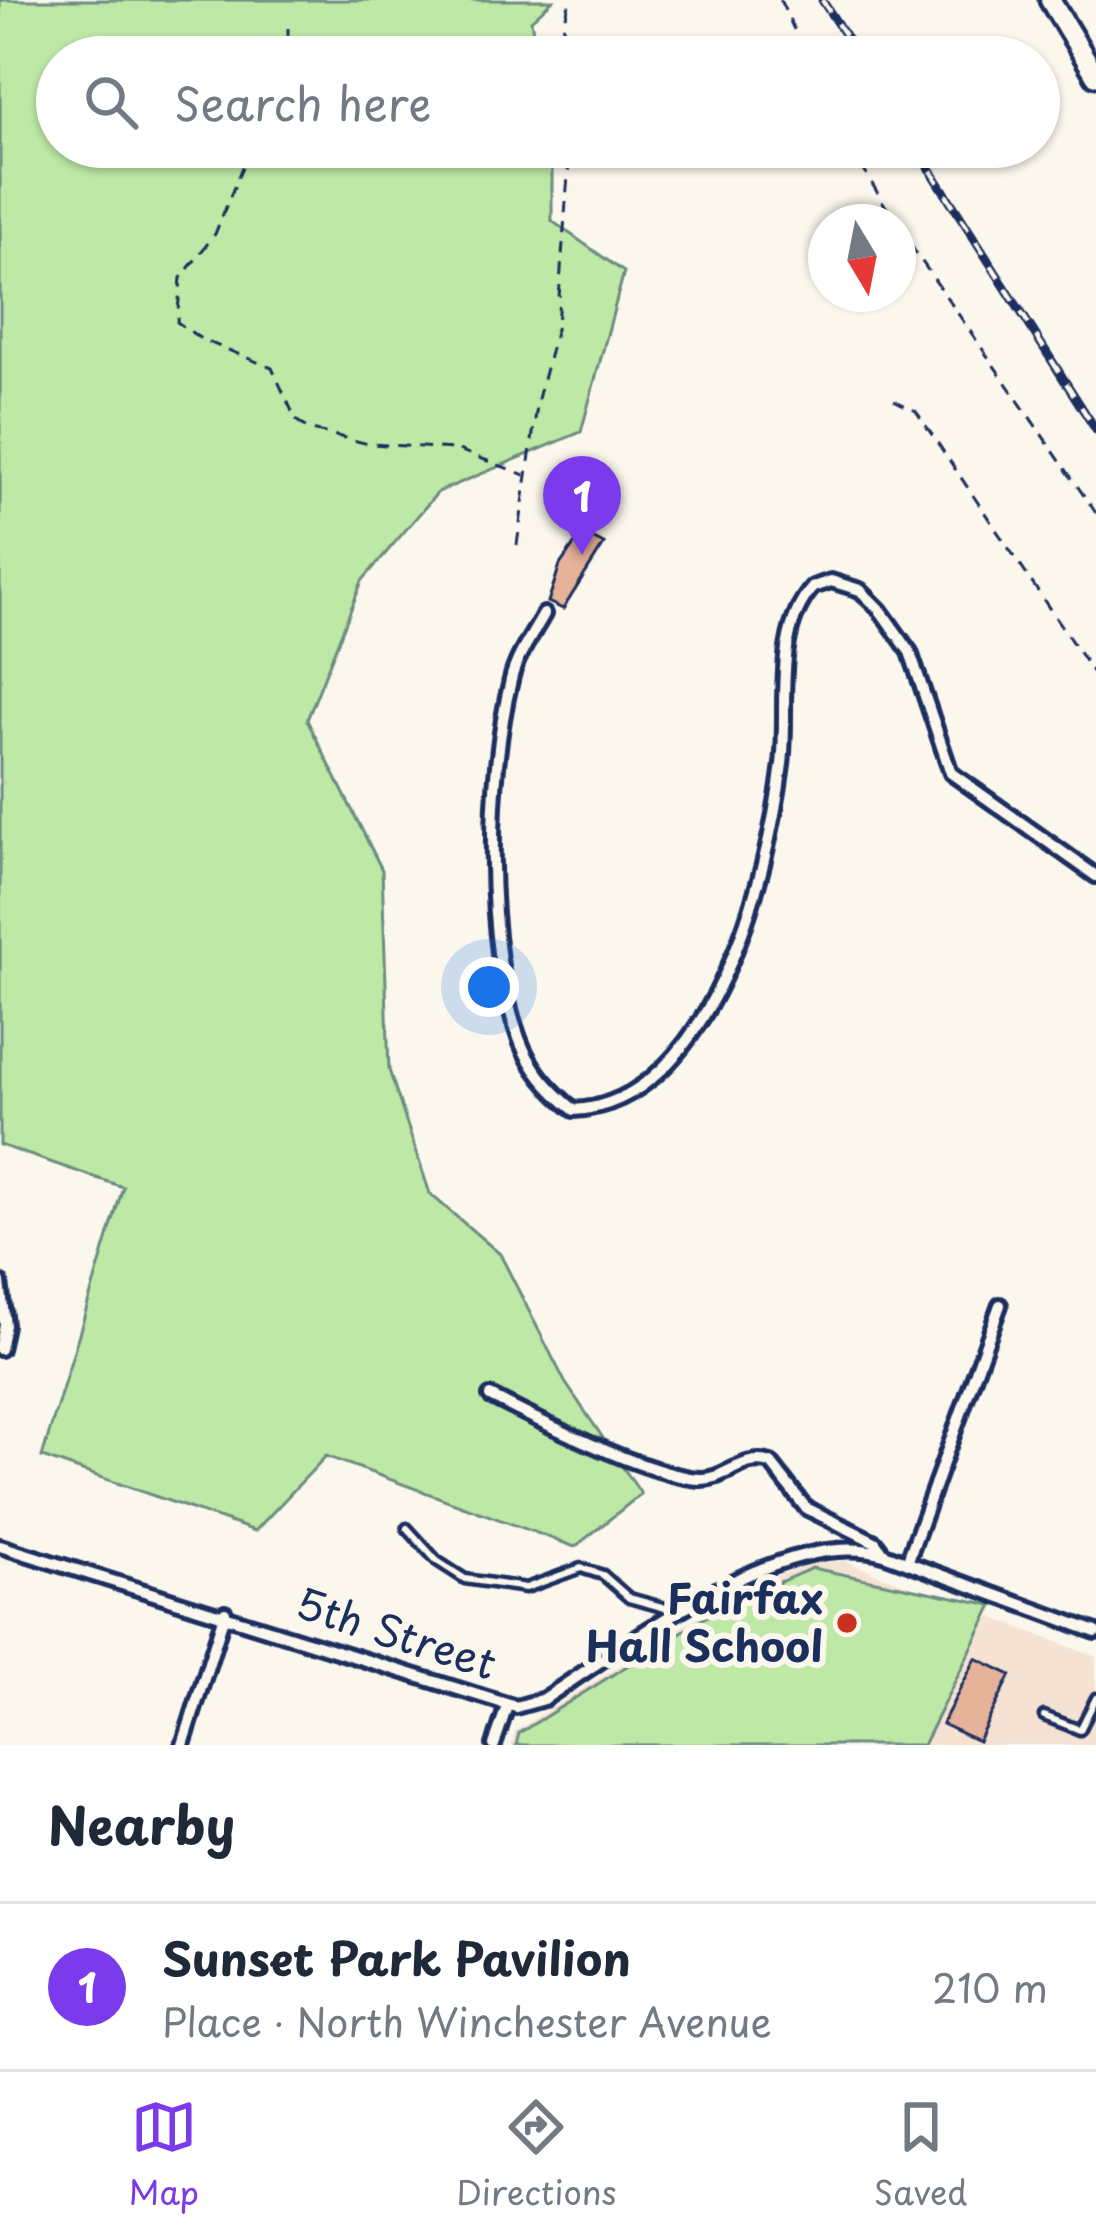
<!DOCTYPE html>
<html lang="en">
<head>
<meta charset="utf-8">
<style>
  :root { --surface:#fff; --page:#f2f2f3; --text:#1f2937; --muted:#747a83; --line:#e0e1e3; --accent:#7c3aed }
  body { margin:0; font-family:"Playpen Sans",sans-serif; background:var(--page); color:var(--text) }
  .compass { position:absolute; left:808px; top:204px; width:108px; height:108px; border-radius:50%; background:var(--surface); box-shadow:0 3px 9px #0004; rotate:170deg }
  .you { position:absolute; left:489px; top:987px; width:42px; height:42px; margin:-30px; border:9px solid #fff; border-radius:50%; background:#1a73e8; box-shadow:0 0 0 18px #1a73e833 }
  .badge { display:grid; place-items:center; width:78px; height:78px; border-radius:50%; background:var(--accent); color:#fff; font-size:39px; font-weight:700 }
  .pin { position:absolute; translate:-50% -99px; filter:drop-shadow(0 3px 6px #0008) }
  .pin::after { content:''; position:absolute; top:63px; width:42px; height:36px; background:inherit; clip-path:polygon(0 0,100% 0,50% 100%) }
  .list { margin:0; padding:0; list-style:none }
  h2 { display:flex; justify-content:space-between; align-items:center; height:156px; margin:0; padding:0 48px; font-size:51px }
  h2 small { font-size:39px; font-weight:400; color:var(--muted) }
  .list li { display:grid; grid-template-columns:78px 1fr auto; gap:36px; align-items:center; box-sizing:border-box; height:168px; padding:0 48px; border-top:3px solid var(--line) }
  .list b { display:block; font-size:45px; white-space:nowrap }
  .list p { margin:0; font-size:39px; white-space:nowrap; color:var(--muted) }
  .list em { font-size:39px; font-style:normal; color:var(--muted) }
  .icon { flex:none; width:66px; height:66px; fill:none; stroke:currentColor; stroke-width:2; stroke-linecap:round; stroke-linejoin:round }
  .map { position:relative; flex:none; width:1096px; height:1745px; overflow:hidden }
  .search { position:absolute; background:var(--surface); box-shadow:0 3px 9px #0004; left:36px; right:36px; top:36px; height:132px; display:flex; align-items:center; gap:30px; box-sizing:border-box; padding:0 42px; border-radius:66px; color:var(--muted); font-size:45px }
  .sheet { height:324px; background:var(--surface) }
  nav { display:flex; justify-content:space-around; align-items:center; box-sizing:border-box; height:168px; border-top:3px solid var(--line); background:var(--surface); font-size:33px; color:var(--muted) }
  nav a { display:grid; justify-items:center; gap:6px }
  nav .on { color:var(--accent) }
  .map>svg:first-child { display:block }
  .built { fill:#f5e2d3 }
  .green { fill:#bee8a5; stroke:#6c8c82; stroke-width:3 }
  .building { fill:#e6b299; stroke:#1b2f5e; stroke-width:3 }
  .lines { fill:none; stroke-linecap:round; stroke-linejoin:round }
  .lane-casing { stroke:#1b2f5e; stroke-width:15 }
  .street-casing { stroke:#1b2f5e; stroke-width:20 }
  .primary-casing { stroke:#1b2f5e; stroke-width:27 }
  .path { stroke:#1b2f5e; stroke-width:3; stroke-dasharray:12 9; stroke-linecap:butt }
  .lane { stroke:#fbf7ec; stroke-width:6 }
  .street { stroke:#fbf7ec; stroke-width:10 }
  .primary { stroke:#fbf7ec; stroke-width:18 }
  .rail-casing { stroke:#1b2f5e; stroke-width:9 }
  .rail { stroke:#fbf7ec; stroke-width:4.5; stroke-dasharray:14; stroke-linecap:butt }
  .poi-dot { fill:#c8321e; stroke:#fbf7ec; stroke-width:4.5 }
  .labels { text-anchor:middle; stroke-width:12; stroke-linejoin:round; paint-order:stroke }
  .poi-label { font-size:42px; font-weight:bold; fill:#1b2f5e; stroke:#fbf7ec; text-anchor:end }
  .street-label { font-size:42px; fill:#1b2f5e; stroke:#fbf7ec }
</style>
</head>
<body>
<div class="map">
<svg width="1096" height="1745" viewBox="0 0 1096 1745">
  <rect width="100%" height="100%" fill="#fbf7ec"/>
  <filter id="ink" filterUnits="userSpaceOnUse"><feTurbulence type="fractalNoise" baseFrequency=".00833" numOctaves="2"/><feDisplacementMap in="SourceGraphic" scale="24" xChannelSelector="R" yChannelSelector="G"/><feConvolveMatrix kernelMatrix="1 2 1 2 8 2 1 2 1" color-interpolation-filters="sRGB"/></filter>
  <g filter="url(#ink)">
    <path class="built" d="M844,1561L1096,1657V1745H511L515,1731L742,1589L812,1563Z"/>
    <path class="green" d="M0,0H553L531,20L537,57H57V147H552V221L624,272L581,432L438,492L362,581L307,720L382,870L389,1070L430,1194L500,1254L565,1382L641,1494L575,1547L326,1456L255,1531L42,1457L123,1187L0,1145Z
      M812,1568L993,1605L923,1745H516L519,1733L720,1608Z"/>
    <path class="building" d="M582,533L604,544L563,609L548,602L560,565Z
      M976,1658L1011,1675L978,1741L942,1724Z"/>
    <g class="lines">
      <defs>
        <path id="lane" d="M407,1528L437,1561L465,1579L526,1588L581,1568L603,1575L629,1598L673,1610
          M1044,1716L1080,1730L1096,1698"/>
        <path id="street" d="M544,614C533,634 516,657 511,680C487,777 484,943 519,1038C530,1069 550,1090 574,1110C712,1102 768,876 782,764C789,707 772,633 813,587L831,581L860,590L880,610L910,652L951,773L1096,876
          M0,1282L5,1325L0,1349
          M490,1396C537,1420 650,1476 700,1479C726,1480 742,1454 771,1463L806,1508L875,1542L884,1554L1096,1632
          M0,1546L516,1707L544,1699C630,1643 780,1525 884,1554
          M908,1560L1000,1305
          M183,1745L225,1612
          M494,1745L507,1706"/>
        <path id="primary" d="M1050,0L1096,76"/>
      </defs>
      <use href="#lane" class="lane-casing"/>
      <use href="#street" class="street-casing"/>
      <use href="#primary" class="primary-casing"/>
      <path class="path" d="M780,0L807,57
        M288,57V28
        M556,57L570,0
        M250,147L215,234L181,278L177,322L201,339L272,368L296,420L308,429L369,444L456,449L525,475
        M850,147L895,222
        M898,227L1096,513
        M894,400L916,411L1095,676
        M517,545L538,399L557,325L570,147
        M1095,676L1096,704"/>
      <use href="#lane" class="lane"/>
      <use href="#street" class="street"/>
      <use href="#primary" class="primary"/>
      <defs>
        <path id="rail" d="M822,0L859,57
          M916,147L1096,430"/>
      </defs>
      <use href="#rail" class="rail-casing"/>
      <use href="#rail" class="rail"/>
    </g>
  </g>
  <circle class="poi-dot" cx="847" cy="1623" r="12"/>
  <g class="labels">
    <g class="poi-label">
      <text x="823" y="1614">Fairfax<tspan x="823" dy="48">Hall School</tspan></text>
    </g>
    <g class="street-label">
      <text transform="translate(396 1634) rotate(18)" y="15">5th Street</text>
    </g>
  </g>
</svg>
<svg class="compass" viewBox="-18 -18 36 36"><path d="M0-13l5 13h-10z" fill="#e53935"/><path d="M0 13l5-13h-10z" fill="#747a83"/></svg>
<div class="you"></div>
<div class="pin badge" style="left:582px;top:555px">1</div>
<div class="search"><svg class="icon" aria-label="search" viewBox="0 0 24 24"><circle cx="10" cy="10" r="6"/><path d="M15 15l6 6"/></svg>Search here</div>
</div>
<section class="sheet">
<h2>Nearby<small></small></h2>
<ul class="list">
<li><span class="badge">1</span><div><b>Sunset Park Pavilion</b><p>Place · North Winchester Avenue</p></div><em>210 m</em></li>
</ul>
</section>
<nav>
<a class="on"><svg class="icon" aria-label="map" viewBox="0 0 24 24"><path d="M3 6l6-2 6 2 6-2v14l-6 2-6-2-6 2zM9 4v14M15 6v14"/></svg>Map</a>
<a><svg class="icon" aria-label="directions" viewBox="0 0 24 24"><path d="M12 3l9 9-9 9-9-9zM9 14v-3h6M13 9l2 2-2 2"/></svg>Directions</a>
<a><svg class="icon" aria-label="saved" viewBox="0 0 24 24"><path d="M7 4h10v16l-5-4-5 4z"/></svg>Saved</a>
</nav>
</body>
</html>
